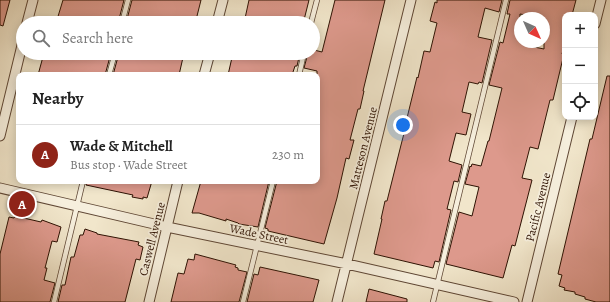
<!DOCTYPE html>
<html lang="en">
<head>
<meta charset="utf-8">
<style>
  :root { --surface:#fff; --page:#f2f2f2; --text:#222; --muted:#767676; --line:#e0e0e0; --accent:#8f2418 }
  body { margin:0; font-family:Alegreya,serif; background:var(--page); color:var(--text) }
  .controls { position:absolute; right:12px; top:12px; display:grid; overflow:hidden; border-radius:8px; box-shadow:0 2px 10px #0003 }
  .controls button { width:36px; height:36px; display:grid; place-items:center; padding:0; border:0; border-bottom:1px solid var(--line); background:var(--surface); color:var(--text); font:20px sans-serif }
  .compass { position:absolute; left:514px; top:12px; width:36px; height:36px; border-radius:50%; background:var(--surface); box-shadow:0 2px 10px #0003; rotate:135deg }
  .you { position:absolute; left:403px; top:125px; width:14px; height:14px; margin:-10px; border:3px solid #fff; border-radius:50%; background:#1a73e8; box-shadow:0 0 0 6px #1a73e833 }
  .badge { display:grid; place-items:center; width:26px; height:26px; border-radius:50%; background:var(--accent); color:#fff; font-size:13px; font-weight:700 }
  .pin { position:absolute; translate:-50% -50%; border:2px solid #fff; box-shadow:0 1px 4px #0006 }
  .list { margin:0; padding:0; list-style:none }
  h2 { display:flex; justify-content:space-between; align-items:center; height:52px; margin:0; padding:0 16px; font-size:17px }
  h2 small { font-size:13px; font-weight:400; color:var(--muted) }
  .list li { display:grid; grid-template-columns:26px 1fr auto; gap:12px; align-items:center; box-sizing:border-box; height:60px; padding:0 16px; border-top:1px solid var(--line) }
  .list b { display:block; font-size:15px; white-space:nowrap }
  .list p { margin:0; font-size:13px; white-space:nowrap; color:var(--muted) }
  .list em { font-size:13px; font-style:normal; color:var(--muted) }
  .icon { flex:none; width:22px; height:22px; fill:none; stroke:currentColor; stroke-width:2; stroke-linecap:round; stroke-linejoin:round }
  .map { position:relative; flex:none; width:610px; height:302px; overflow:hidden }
  .search { position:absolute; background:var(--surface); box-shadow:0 2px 10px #0003; left:16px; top:16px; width:304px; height:44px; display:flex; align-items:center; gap:10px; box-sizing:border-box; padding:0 14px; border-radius:22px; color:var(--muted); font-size:15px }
  .panel { position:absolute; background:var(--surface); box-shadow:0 2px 10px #0003; left:16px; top:72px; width:304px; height:112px; border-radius:8px }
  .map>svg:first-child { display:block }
  .building { fill:#dd998c; stroke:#2e1203; fill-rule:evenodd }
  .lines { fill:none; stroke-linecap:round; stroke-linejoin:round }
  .lane-casing { stroke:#5f4735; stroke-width:6 }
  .street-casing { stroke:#5f4735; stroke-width:11 }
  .lane { stroke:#f6efdd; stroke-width:4.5 }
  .street { stroke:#f6efdd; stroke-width:9 }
  .labels { text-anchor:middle; stroke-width:3.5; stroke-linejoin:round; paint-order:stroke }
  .street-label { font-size:12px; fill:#2e1203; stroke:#f6efdd }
</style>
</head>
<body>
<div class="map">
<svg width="610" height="302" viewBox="0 0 610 302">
  <rect width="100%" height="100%" fill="#f1e6cb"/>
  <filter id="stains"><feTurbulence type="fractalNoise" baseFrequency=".005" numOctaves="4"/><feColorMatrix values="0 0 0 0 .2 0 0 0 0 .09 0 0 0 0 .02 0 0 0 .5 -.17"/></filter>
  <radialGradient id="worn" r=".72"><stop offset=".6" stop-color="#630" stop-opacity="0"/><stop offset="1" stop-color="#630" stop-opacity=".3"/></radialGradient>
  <path class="building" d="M0,0H10L3,26L0,25Z
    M63,0H124L118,23H101L92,21V23H56Z
    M132,0H201L196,20L182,17L180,23H126Z
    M249,0H309L304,20L296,18L295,23H244Z
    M335,0H385L363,91H364L360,109H358L350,140H354L349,159L346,158L337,198L324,244L268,231V229L265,228L277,181H317V71L304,68L308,53H313L314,50L322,52Z
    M437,0H502L499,12L485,8L478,37L492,40L482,83L479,82L478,84L469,82L462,112L471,114L466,135L456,133L449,161L462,165L458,182L454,181L447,209L451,210L439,262L435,261L433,268L374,254L382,219H381L385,201H387L401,145L408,118H407L417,77L418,78L424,51L430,52L437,23L430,21L435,2L437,3Z
    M510,0H576L572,15H565V43L562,54H564L553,100H550L538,149L530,147L522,178L532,180L515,246L512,245L503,278L446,264L459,212L472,216L479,187L465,184L470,166L471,167L472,164L481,166L488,141H489L502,88L489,85L500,42L503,43L510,14H507ZM520,14L544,18V49L524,45L525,42H520Z
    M44,53H111L105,75H38Z
    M119,53H184L179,75H113Z
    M233,53H300L297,66H295L292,75H228Z
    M607,76H610V302H596L585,299V297L575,294V292L564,290L565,288L559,286L562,275L558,274L590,139H592Z
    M87,181H152L147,198L143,197V199L132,197L133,195L86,185Z
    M201,181H269L258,227L239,224L238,223L226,219V221L199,213H192Z
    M15,216L41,222L42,220L61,227L57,242L52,241L45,268H47L44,280L55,283L50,302H0V254L9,217L14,218Z
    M85,229L97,233V234L139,242L138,245L143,247L140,260L136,259L125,302H58L62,285H65L71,257H74L80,235H83Z
    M195,254L236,265L235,267L238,268V270L247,272L239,302H171L178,273L184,274L188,259L194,260Z
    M260,267L319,280L313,302H247L254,274L258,275Z
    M369,289L407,299V302H366Z"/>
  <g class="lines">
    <defs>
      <path id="lane" d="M122,23L128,0
        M311,23L317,0
        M109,75L115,53
        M299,75L304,53
        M54,302L83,181
        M243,302L273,181
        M433,302L506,0"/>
      <path id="street" d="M27,23L33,0
        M217,23L223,0
        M595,24L601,0
        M204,75L210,53
        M0,136L23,41
        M0,188L167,227L347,264L514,302
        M149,302L178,181
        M337,302L411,0
        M527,302L572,117"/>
    </defs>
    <use href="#lane" class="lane-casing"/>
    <use href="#street" class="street-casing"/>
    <use href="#lane" class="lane"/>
    <use href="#street" class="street"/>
  </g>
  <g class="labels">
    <g class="street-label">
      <text transform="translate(363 148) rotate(-76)" y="4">Matteson Avenue</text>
      <text transform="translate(538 207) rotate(-76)" y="4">Pacific Avenue</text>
      <text transform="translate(259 234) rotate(12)" y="4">Wade Street</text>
      <text transform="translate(152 239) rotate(-76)" y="4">Caswell Avenue</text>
    </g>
  </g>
  <rect width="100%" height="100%" filter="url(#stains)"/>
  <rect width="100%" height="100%" fill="url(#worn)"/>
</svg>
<div class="controls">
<button>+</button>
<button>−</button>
<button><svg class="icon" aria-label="locate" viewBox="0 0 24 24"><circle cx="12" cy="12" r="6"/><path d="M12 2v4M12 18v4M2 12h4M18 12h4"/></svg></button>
</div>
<svg class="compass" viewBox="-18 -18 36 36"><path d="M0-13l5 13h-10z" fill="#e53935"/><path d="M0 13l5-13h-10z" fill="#767676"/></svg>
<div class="you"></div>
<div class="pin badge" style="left:22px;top:204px">A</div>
<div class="search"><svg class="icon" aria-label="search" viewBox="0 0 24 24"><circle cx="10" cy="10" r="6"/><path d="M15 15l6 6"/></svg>Search here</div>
<section class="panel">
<h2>Nearby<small></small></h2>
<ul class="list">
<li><span class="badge">A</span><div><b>Wade &amp; Mitchell</b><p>Bus stop · Wade Street</p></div><em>230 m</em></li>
</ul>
</section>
</div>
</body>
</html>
